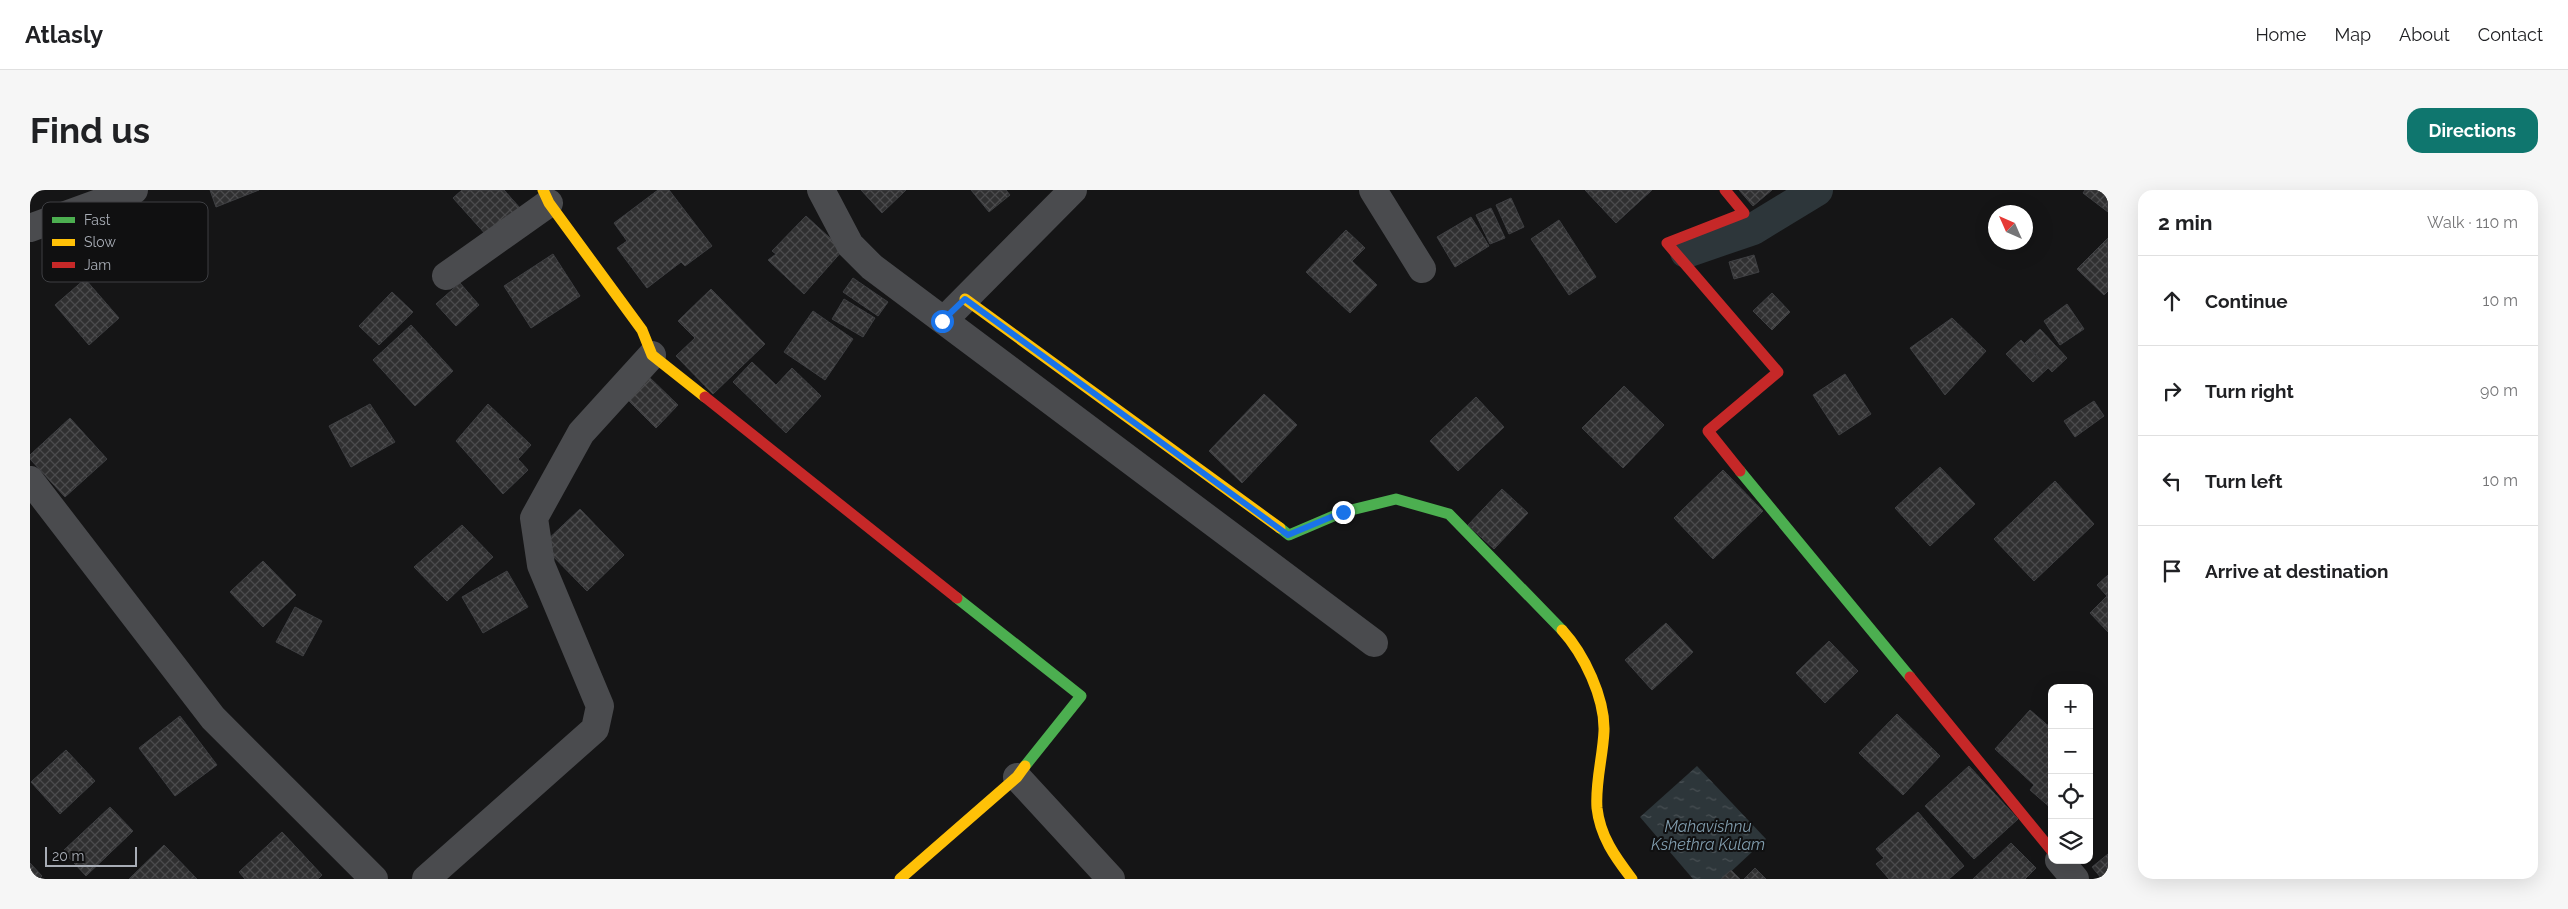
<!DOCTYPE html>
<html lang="en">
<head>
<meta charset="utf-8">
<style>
  :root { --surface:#fff; --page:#f6f6f6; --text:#202124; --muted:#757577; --line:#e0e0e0; --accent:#0f766e }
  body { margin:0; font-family:Raleway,sans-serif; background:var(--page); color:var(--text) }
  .controls { position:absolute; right:15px; bottom:15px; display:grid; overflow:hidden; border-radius:10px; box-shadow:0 5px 20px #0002 }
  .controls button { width:45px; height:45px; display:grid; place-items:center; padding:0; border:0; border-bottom:1px solid var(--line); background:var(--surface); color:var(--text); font:25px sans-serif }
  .compass { position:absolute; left:1958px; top:15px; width:45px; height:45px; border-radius:50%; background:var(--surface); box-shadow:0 5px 20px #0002; rotate:315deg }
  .scale { position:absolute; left:15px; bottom:12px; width:92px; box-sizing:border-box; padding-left:5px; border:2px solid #a8adb6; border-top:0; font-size:14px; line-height:18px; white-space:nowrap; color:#a8adb6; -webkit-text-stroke:4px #101011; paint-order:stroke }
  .stop { position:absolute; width:15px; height:15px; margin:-11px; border:4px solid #1a73e8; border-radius:50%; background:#fff }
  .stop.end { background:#1a73e8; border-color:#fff; box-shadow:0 1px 5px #0008 }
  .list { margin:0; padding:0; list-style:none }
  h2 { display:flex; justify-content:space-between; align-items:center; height:65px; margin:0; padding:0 20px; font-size:21px }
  h2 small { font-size:16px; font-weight:400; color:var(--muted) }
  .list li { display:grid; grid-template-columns:32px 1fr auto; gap:15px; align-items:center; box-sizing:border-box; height:90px; padding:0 20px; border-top:1px solid var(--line) }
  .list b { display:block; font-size:19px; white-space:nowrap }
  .list em { font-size:16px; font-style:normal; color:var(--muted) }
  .icon { flex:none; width:28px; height:28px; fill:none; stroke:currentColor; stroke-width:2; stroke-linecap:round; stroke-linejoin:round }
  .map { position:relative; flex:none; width:2078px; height:689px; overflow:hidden; border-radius:15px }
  header { display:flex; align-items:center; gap:30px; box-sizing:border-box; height:70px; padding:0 25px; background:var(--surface); border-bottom:1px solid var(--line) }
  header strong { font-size:24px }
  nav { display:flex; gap:28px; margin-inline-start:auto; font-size:18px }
  .intro { display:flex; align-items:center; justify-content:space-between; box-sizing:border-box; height:120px; padding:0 30px }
  h1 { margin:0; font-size:35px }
  .button { padding:12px 22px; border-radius:15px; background:var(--accent); color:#fff; font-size:18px; font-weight:700 }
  main { display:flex; gap:30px; padding:0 30px }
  aside { flex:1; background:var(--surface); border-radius:15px; box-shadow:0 5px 20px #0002 }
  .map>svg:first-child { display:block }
  .water { fill:url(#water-ripples) }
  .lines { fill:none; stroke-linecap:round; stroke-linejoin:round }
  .canal { stroke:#2d363a; stroke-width:32 }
  .building { fill:url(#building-cross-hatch); stroke:#3e3f42 }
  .street { stroke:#4a4b4e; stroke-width:28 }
  .fast { stroke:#4caf50; stroke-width:11 }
  .slow { stroke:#ffc107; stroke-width:11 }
  .jam { stroke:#c62828; stroke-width:11 }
  .route { stroke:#1a73e8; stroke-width:6 }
  .labels { text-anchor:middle; stroke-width:4; stroke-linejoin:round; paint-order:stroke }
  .water-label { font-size:16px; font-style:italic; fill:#819dae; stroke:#101011 }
  .key { fill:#101011; stroke:#3e3f43; stroke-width:1 }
  .key-label { font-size:14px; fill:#a8adb6 }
</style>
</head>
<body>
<header>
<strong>Atlasly</strong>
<nav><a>Home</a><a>Map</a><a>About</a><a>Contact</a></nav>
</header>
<div class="intro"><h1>Find us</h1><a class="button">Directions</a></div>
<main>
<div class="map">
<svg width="2078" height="689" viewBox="0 0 2078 689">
  <defs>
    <pattern id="water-ripples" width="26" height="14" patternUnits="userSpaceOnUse" patternTransform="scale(1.25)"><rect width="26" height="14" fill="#2d363a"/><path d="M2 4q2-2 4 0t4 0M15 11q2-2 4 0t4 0" fill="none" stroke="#495054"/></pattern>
    <pattern id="building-cross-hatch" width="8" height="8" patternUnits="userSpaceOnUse" patternTransform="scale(1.25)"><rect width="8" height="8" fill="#303031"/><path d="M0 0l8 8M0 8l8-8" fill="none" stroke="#4b4b4d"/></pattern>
  </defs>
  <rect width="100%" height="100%" fill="#151516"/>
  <path class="water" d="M1667,576L1736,649L1693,689H1663L1610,627Z"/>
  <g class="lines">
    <path class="canal" d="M1656,62L1723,39L1787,0"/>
  </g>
  <path class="building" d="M180,0H229L186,17Z
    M432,0H474L490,18L458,47L423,8Z
    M628,0H639L682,56L655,76L651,72L617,98L587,58L597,51L584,33Z
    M831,0H876L852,23Z
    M941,0H976L980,5L959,22Z
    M1555,0H1622L1586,33Z
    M1709,0H1742L1723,16Z
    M2055,0H2078V22L2053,3Z
    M1481,8L1494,37L1479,44L1466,15Z
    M1461,18L1475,48L1460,54L1446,25Z
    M776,26L813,60L774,104L738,70L746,64L742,61Z
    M1441,27L1459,56L1425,77L1407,47Z
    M1529,30L1566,87L1539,105L1501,49Z
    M1316,40L1335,58L1322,71L1347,95L1320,123L1276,82Z
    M2078,48V101L2074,105L2047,79Z
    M523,64L550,106L501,138L474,96Z
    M1724,65L1729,82L1704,89L1699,72Z
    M823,88L858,112L848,126L813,102Z
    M55,89L89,128L59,155L25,115Z
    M430,93L449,115L426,136L406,114Z
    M681,99L735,154L683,204L646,166L665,148L648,131Z
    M362,102L383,122L349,155L329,136Z
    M1742,103L1760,122L1742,140L1723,121Z
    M814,109L845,128L833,147L802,129Z
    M2037,114L2054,139L2030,155L2014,131Z
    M783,121L823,149L795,190L754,162Z
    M1922,128L1956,161L1915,205L1880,158Z
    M381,135L423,181L385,216L343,170Z
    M2010,139L2037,168L2022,182L1995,153Z
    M1991,150L2018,178L2003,192L1976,164Z
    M722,172L746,195L762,178L791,206L756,243L703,192Z
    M1815,184L1841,224L1809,245L1783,205Z
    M617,185L648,215L626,238L595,207Z
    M1594,196L1634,235L1593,278L1552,238Z
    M1234,204L1267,235L1212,293L1179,261Z
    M1446,207L1474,237L1428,281L1400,251Z
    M2064,211L2074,226L2045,247L2034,231Z
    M340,214L365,252L321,277L299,236Z
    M458,214L501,255L488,269L498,280L473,304L426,251Z
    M40,228L77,269L35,307L0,269V265Z
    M1910,277L1945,314L1900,356L1865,318Z
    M1693,280L1733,321L1683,369L1644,328Z
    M2025,291L2064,334L2004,391L1964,349Z
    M1472,299L1498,323L1464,359L1438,335Z
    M550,319L594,365L557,401L512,355Z
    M432,335L463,367L417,411L384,377Z
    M233,371L266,405L233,437L200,402Z
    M477,381L498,417L453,443L432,407Z
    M2078,385V442L2060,423L2077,406L2067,395Z
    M265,417L292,431L273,466L246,452Z
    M1636,433L1663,462L1622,500L1595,470Z
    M1799,451L1828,481L1795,513L1766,483Z
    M2000,520L2022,539V554L2017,559L2022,563V619L2000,600L2004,595L1965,559Z
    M1867,524L1910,566L1873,605L1829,563Z
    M150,526L187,575L145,606L109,558Z
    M36,560L65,591L30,624L1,592Z
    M1939,576L1988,629L1944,669L1895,616Z
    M80,617L103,641L56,686L33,661Z
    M1888,622L1934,676L1919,689H1859L1846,674L1854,668L1846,659Z
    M252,642L292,685L288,689H215L209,682Z
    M1981,653L2006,678L1995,689H1943Z
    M134,655L167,689H99Z
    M2078,664V689H2072L2062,677Z
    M0,673L12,686L9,689H0Z
    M1725,678L1736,689H1714Z
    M1701,680L1710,689H1691Z"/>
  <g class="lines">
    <path class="street" d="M791,0L820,55L842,77L1344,453
      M1343,0L1392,79
      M0,38L104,0
      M416,86L519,13
      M919,125L1043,0
      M0,290L183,528L344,689
      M987,587L1081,689
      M2029,670L2045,689
      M396,689L565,539L570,516L511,375L504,328L551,243L622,165"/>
    <path class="fast" d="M1710,281L1880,487
      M1250,338L1259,345L1313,322L1366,309L1419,324L1532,440
      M927,408L1051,506L995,576"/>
    <path class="slow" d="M513,0L519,13L612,140L622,165L675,207
      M935,109L1250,338
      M1532,440C1554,464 1575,508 1574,541C1573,566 1565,593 1567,618C1570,646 1585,667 1602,689
      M870,689L987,587L995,576"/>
    <path class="jam" d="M1695,0L1714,23L1637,53L1748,182L1678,241L1710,281
      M675,207L927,408
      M1880,487L2022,661"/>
  </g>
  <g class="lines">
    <path class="route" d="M912,131L935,109L1258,345L1313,322"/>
  </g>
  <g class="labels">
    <g class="water-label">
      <text x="1678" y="642">Mahavishnu<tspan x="1678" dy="18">Kshethra Kulam</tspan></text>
    </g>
  </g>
  <rect x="12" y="12" width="166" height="80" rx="8" class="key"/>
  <rect x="22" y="27" width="23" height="6" fill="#4caf50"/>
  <rect x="22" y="49" width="23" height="7" fill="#ffc107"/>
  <rect x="22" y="72" width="23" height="6" fill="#c62828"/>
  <g class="key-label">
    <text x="54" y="35">Fast</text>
    <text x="54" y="57">Slow</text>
    <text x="54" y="80">Jam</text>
  </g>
</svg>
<div class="controls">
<button>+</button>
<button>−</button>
<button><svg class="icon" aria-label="locate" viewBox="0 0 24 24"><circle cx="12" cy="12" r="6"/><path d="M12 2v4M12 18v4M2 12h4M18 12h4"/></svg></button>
<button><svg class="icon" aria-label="layers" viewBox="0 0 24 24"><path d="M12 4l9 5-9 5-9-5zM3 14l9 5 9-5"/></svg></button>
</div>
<svg class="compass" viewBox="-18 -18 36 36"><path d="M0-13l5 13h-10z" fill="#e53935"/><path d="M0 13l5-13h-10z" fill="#757577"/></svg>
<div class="scale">20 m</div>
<div class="stop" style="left:912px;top:131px"></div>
<div class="stop end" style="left:1313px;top:322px"></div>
</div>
<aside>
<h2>2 min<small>Walk · 110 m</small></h2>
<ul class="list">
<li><svg class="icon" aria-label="ahead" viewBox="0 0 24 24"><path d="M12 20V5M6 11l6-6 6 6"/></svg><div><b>Continue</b></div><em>10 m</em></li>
<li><svg class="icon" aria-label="right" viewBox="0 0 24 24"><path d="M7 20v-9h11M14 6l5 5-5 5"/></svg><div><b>Turn right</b></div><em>90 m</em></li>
<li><svg class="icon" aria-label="left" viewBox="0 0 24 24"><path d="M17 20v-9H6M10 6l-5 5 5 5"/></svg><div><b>Turn left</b></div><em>10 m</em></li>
<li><svg class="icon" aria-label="arrive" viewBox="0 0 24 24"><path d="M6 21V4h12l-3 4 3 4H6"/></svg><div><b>Arrive at destination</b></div></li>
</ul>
</aside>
</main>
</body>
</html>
